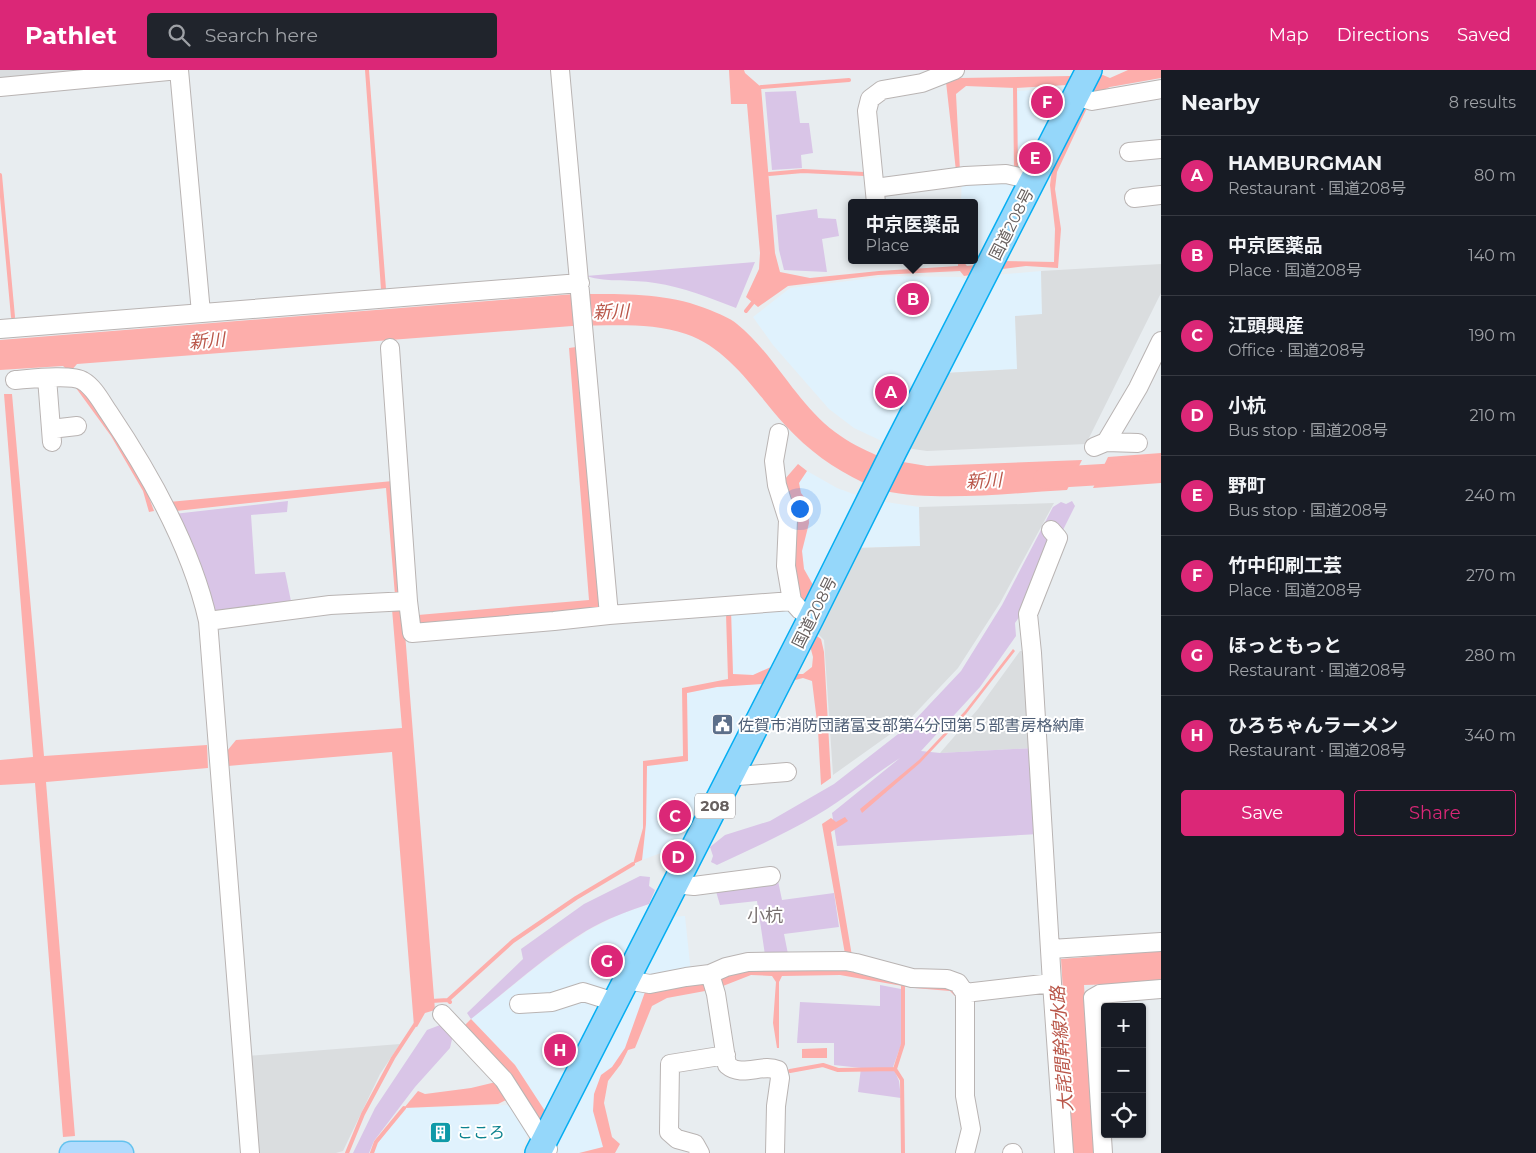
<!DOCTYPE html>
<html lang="en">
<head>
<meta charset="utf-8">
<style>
  :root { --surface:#171b24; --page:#20242c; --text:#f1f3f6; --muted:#9ea1a6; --line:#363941; --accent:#db2777 }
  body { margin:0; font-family:Montserrat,"Noto Sans JP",sans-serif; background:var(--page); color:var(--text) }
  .controls { position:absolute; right:15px; bottom:15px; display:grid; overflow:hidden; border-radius:5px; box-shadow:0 1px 4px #0004 }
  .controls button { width:45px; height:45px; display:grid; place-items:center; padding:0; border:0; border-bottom:1px solid var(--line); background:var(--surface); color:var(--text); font:25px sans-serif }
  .you { position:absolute; left:799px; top:438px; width:18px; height:18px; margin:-12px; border:4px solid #fff; border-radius:50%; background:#1a73e8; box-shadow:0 0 0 8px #1a73e833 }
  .badge { display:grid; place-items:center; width:32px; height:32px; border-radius:50%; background:var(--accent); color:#fff; font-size:16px; font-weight:700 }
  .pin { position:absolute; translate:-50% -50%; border:2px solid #fff; box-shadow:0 1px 5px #0006 }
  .popup { position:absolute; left:848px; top:129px; width:130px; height:65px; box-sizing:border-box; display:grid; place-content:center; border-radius:5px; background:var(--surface); filter:drop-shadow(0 1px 4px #0005); font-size:16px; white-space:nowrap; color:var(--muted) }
  .popup b { font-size:19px; color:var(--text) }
  .popup::after { content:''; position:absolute; left:50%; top:100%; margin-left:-10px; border:10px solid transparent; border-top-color:var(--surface) }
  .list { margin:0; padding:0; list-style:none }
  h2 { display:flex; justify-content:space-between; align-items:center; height:65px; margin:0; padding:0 20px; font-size:21px }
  h2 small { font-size:16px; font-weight:400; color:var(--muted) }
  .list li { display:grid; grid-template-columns:32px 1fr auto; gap:15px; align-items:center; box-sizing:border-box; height:80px; padding:0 20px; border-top:1px solid var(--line) }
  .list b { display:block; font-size:19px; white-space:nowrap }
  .list p { margin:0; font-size:16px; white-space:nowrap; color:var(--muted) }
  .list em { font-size:16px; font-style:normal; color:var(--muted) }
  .actions { display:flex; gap:10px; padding:15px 20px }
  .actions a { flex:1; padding:11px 0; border:1px solid var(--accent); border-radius:5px; text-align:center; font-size:18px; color:var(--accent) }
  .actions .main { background:var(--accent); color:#fff }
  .icon { flex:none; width:28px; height:28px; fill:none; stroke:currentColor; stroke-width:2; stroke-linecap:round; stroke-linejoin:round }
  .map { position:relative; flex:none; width:1161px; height:1083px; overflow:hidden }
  header { display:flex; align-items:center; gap:30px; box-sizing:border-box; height:70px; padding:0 25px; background:var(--accent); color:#fff }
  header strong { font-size:24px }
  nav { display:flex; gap:28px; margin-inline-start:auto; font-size:18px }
  .search { width:350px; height:45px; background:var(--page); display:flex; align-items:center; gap:12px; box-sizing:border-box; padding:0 18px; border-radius:5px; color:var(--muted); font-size:19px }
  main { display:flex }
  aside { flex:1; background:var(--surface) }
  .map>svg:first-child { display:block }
  .commercial { fill:#e0f2fd }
  .industrial { fill:#dadddf }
  .green { fill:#d9c5e7 }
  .water { fill:#fdaeab }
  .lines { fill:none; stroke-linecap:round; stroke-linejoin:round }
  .stream { stroke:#fdaeab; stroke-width:4 }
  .river { stroke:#fdaeab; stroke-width:21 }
  .minor-casing { stroke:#b9b4b3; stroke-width:20 }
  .major-casing { stroke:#63c2ee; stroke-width:25 }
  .highway-casing { stroke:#06aef2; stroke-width:28 }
  .minor { stroke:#fff; stroke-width:18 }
  .major { stroke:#b0dbfd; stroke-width:22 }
  .highway { stroke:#95d7fa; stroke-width:25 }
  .labels { text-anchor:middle; stroke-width:4; stroke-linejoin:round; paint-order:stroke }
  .shield { fill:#fff; stroke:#95908f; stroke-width:1 }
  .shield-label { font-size:15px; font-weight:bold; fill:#67605f }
  .street-label { font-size:16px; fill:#67605f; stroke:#fff }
  .service-label { font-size:16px; fill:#4e5e75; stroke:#fff; text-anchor:start }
  .culture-label { font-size:16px; fill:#0d838f; stroke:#fff; text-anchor:start }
  .water-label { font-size:18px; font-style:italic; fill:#b95649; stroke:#fff }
  .neighbourhood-label { font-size:18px; fill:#797170; stroke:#fff }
</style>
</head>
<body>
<header>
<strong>Pathlet</strong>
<div class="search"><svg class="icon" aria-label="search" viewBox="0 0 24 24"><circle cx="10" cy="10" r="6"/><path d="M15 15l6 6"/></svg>Search here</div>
<nav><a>Map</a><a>Directions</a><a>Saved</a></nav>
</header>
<main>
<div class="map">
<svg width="1161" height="1083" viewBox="0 0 1161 1083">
  <rect width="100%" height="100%" fill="#e8edf0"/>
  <path class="commercial" d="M1068,18L978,193H967L965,190H974V133H961L962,103L1017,102L1016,21Z
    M1041,201L1042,245L1015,246L1018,299L944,303L994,205Z
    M889,206L960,207L970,210L886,373L854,358L829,339L773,275L753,247L790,218Z
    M807,401L837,418L859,426L813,515L804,499L802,481L809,453L808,433L801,423L799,413Z
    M879,431L919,437L920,476L855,478Z
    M789,537L797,547L771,597L753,605L733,604L731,540Z
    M762,614L682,775L642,790L646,754L647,696L688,691L687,623L717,617Z
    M649,834L623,892L545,1041L515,995L471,949L540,894L587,861L618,845Z
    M685,846L691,903L656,911L631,974L602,1011L608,1078L591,1083H547L668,847Z
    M513,1035L529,1063L520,1083H374L379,1071L407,1038Z"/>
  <path class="industrial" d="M0,0H124L0,12Z
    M1161,194V223L1086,374L927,381L906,378L944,303L1017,299L1015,246L1042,244L1041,201Z
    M1054,433L1000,533L958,598L906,653L833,705L824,570L814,560L855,478L920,476L919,437Z
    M1020,581H1027L1034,678L940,683L978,639Z
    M400,974L380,1004L343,1081L336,1083H256L248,986Z"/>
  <path class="green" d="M796,21L800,53H809L813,83L801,85L802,98L772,100L765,22Z
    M817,139L818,148L836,149L839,166L822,169L827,202L784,200L779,180L776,145Z
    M755,192L736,238C710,228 683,217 655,213C632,209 609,213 586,206Z
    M288,431L287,442L251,445L255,504L285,502L292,536L213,547L174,444Z
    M1072,431L1075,436L1020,546L1015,553L1016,566L980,617L921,681L940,683L1034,678L1039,764L837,776L832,743L900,688C872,706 846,728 817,745C785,764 751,779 717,795L711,792L713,786L710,777L725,765L770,751L834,714L911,654L961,601L1002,535L1053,437L1061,432L1066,434Z
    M640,806L650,807L649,816L655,820L649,834C628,841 606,849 586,861C545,886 509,919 471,949L467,943L523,889L521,879L584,834Z
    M778,811L782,830L834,823L839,857L784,864L788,884L765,885L757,831L720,835L715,818Z
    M880,915L901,919V975L893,997L899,1011L901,1028L858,1022L861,998L834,995V973H797L800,932L880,936Z
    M440,955L453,965L450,978L415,1017L374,1071L369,1083H353L375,1038L427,960Z"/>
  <path class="water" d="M365,0H369L386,219H381Z
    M729,0H744L745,3L761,17L775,183L780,202L810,208L879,201L958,196V190H962L967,196L976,195L971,205L964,206L960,201L878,205L788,216L758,237L746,227L759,199L760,183L747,34H731Z
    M1128,0H1161V8L1110,17L1095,24L1092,23L1088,19L1098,3L1110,8Z
    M1071,6L1067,15L1015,18L966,16L956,24L960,101H956L946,12L961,8Z
    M1082,37L1087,38L1057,102L1055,119L1061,159L1058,198L1026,196L995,200L1000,191L1054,192L1055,159L1050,115L1052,100Z
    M575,224C621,224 667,222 710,240C719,244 730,248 737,254C775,285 796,333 835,362C848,372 863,379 878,386L864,413C833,398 809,381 785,355C755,322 730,279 686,264C650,252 609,256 572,256L77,294L70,302L63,296L0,300V270Z
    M576,277L599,538L419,554L418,545L589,530L569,278Z
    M78,317L82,318C109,356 139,395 154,441L149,442L143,421L111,366L76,318Z
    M4,324H12L44,686L207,675L208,698L46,712L75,1066L63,1067L35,713L0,715V690L33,687Z
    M1161,383V413L1093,418L1108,387Z
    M1082,390L1067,420C1009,423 940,432 884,421L897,391L927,396Z
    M798,394L807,401L799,413L801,423L808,432L809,453L802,481L804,499L813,515L806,531L802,530L795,515L785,409Z
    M393,411L403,524L395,525L386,418L176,441L169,432Z
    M403,538L435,940L425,943L417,957L414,956L392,682L228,696L227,681L236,670L402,658L392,539Z
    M731,540L733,604L753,605L771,597L762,614L717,617L687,623L688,691L647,696L646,754L642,790L633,794L643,758V691L683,686L682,618L728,609L726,544Z
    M814,564L821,569L824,582L831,708L821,715L818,660L812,611L803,608L787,612L792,604H803L812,597L813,587L809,572Z
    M1013,579L1015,581L966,644L920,693L862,743L860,739L919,690L965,641Z
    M845,747L848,751L831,762L852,886L845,884L822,754L831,748L836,752Z
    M1161,881V913L1084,915L1095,1083H1073L1061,889Z
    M739,899H847L946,916L955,921L956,927L950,921L914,918L840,905L782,906L779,912V978H777L773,953L776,912L772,906L751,905L723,916H717L705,921L667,928L652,936L635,978L628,980L621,994L608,1011L604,1033L612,1067L620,1074L615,1083H579L603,1077L593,1041L594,1024L601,1005L612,997L625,978L645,922L690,913Z
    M471,949L515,995L545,1041L537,1054L463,957Z
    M827,978V988H802V979Z
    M496,1012L508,1029L498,1034L404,1038L418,1021L425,1024L471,1018Z"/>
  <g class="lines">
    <path class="stream" d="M761,17L849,10
      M1015,18L1016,102
      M769,104L803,101L864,104
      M0,105L13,247
      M746,241L754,231
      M903,916V974L895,999L902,1010L903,1083
      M448,930L513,871L576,828L633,794
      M431,931L448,930L450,932
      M790,1001L823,995L838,1000L895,999
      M347,1083L363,1044L393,988L416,953
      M372,1083L376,1072L404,1038"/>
    <path class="river" d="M1044,408L1161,401"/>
    <defs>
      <path id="minor" d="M179,0L201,243
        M560,0L609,545L792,531L800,540L811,548
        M0,17L179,0
        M1076,26L1092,31L1161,19
        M1129,82L1161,79
        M875,118L965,106L1006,104L1024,108L1032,112
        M1134,128L1161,125
        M876,133L867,41L870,29L882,20L922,13L955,0
        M0,259L580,213
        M390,278L408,531
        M47,308L52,372
        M15,310C29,309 72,304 83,311C94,317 102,333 109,343C150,404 192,479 208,551L250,1083
        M51,359L77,356
        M779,363L774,391L777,415L788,450L786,496L792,531
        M1106,372L1138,318L1161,271
        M1094,377L1106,372L1138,373
        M1051,460L1058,468L1028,544L1032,583L1052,913L1064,1083
        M208,551L330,535L408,531L412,563L554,551L609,545
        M732,703L738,706L787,702
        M677,811L684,815L694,816L771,806
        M1051,879L1161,872
        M710,904L716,924L727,995C742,1008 762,993 778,1000L780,1008L776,1036L775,1083
        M626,910L650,914L686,907L710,904L726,897L748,892L845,891L856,893L912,908L947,909L958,913L965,923V1026L971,1059L965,1083
        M965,923L1052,913
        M519,934L552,932L583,922L615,932
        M442,944L504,1010L548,1079
        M700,1083L695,1074L677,1069L669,1062L670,994L726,985
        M1012,1083H1013
        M1103,1083L1093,928L1100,924L1161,919"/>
      <path id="major" d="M71,1083H122"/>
      <path id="highway" d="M538,1083L811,548L894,381L1089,0"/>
    </defs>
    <use href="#minor" class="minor-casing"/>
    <use href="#major" class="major-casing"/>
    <use href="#highway" class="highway-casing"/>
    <use href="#minor" class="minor"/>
    <use href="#major" class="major"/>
    <use href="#highway" class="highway"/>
  </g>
  <defs>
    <symbol id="civic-square" viewBox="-11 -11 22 22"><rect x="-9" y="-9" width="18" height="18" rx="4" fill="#5c6f8a" stroke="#fff"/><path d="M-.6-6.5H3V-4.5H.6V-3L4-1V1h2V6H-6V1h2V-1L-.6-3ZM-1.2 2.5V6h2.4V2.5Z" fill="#fff"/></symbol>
    <symbol id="building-square" viewBox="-11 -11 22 22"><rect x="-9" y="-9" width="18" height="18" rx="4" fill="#0f9aa8" stroke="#fff"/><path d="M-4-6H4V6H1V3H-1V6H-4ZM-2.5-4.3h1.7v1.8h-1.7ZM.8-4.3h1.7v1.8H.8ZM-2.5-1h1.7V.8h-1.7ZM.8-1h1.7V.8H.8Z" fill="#fff"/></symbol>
  </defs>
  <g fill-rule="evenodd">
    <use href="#civic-square" x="710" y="642" width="25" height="25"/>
    <use href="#building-square" x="428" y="1050" width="25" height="25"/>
  </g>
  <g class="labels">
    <rect class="shield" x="695" y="723.5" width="40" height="25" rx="4"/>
    <g class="shield-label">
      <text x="715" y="741">208</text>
    </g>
    <g class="street-label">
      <text transform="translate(1011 154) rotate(-63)" y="6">国道208号</text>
      <text transform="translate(814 542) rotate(-63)" y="6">国道208号</text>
    </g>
    <g class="service-label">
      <text x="738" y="661">佐賀市消防団諸富支部第4分団第５部書房格納庫</text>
    </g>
    <g class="culture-label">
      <text x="457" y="1068">こころ</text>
    </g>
    <g class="water-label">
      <text transform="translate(611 242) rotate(-2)" y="6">新川</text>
      <text transform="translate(207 271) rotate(-5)" y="6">新川</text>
      <text transform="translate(984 411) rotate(-3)" y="6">新川</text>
      <text transform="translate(1062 979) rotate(-94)" y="6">大詫間幹線水路</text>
    </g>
    <g class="neighbourhood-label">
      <text x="765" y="852">小杭</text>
    </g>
  </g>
</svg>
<div class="controls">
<button>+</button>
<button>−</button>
<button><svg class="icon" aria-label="locate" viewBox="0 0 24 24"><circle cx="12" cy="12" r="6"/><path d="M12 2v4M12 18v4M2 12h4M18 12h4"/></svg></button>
</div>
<div class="you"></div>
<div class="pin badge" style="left:891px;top:322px">A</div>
<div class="pin badge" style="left:913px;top:229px">B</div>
<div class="popup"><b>中京医薬品</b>Place</div>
<div class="pin badge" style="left:675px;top:746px">C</div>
<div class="pin badge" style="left:678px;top:787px">D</div>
<div class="pin badge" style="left:1035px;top:88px">E</div>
<div class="pin badge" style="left:1047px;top:32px">F</div>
<div class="pin badge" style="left:607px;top:891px">G</div>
<div class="pin badge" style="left:560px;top:980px">H</div>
</div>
<aside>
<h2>Nearby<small>8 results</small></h2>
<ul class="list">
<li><span class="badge">A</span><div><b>HAMBURGMAN</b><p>Restaurant · 国道208号</p></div><em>80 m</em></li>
<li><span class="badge">B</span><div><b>中京医薬品</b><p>Place · 国道208号</p></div><em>140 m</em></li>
<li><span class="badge">C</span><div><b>江頭興産</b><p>Office · 国道208号</p></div><em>190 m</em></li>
<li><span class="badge">D</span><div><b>小杭</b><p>Bus stop · 国道208号</p></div><em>210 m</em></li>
<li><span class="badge">E</span><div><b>野町</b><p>Bus stop · 国道208号</p></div><em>240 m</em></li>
<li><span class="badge">F</span><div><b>竹中印刷工芸</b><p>Place · 国道208号</p></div><em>270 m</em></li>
<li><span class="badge">G</span><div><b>ほっともっと</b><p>Restaurant · 国道208号</p></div><em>280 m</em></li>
<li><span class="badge">H</span><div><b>ひろちゃんラーメン</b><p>Restaurant · 国道208号</p></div><em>340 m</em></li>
</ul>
<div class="actions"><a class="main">Save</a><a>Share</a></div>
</aside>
</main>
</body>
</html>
